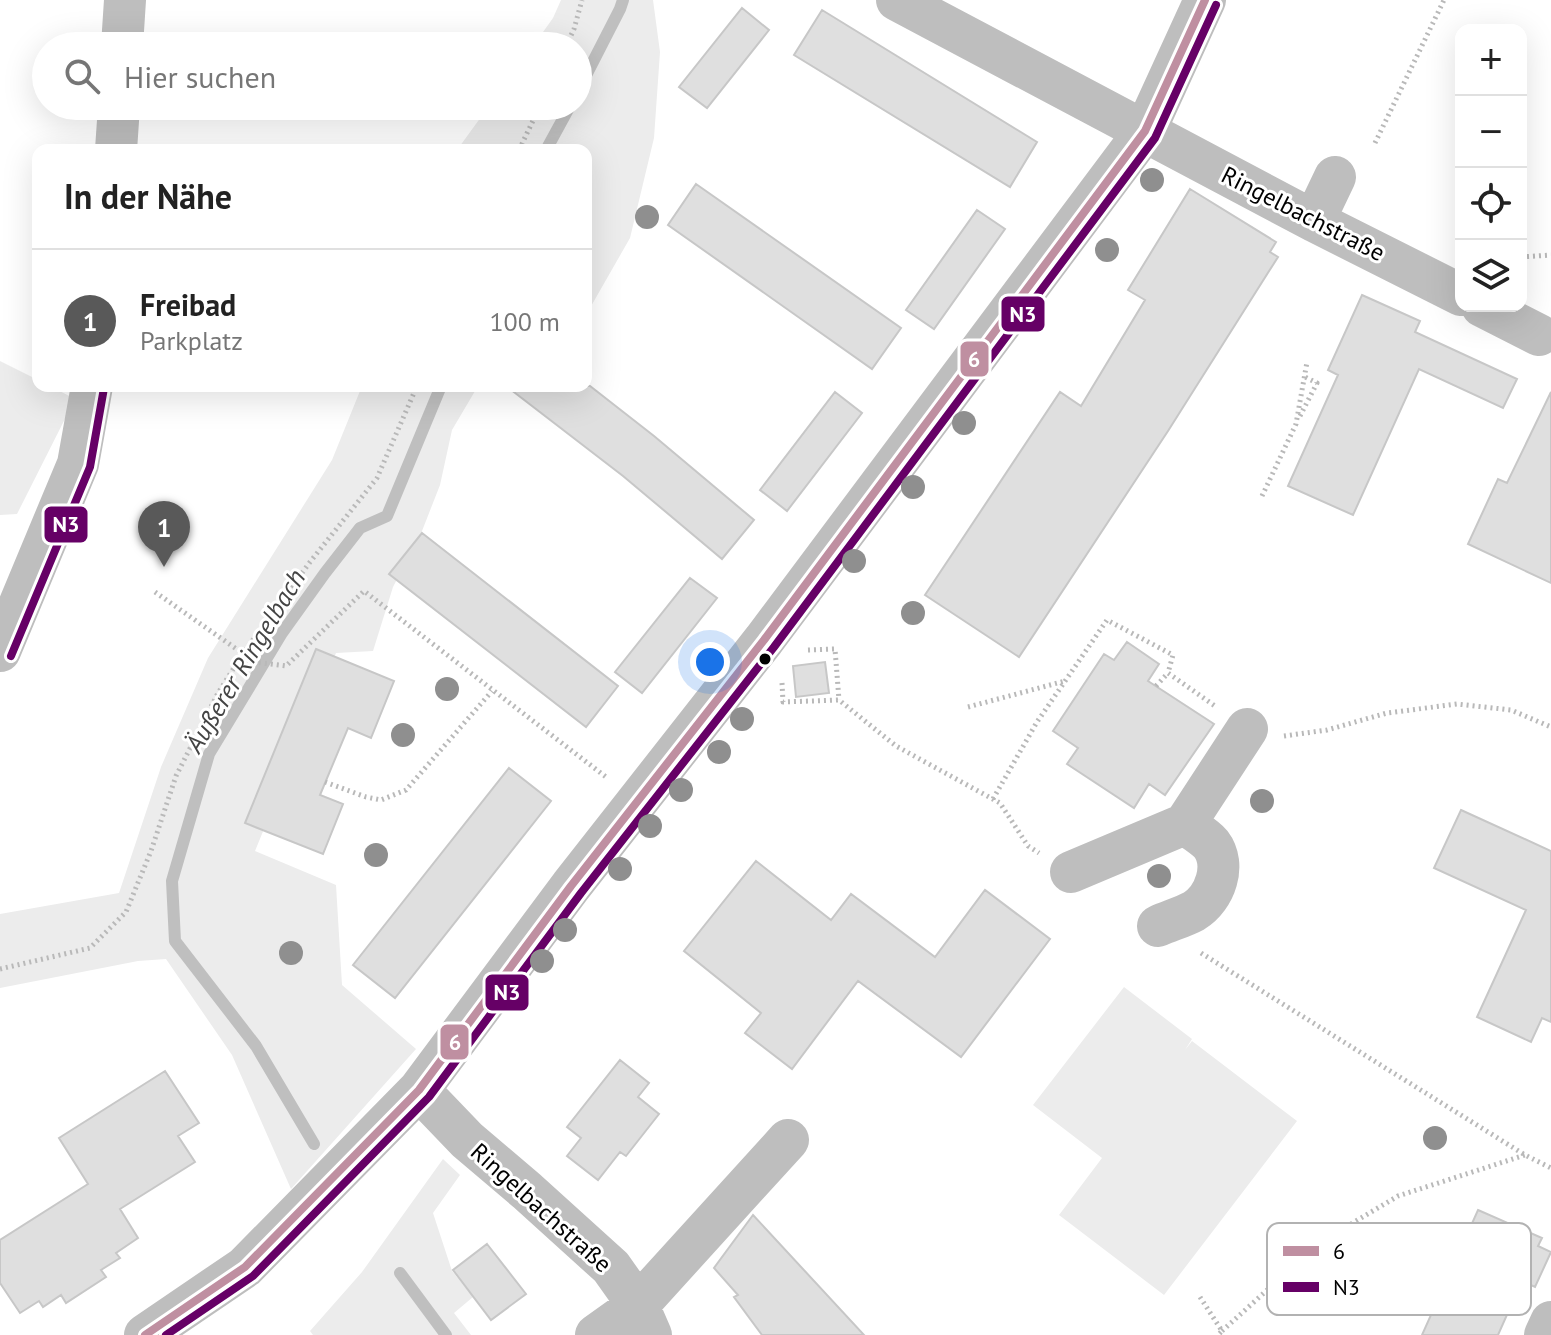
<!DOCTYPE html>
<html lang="de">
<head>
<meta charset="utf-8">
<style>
  :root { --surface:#fff; --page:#f2f2f2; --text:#222; --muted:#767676; --line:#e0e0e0; --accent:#595959 }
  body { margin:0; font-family:"PT Sans",sans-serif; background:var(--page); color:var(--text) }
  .controls { position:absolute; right:24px; top:24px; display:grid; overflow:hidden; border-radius:16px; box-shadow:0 8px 32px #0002 }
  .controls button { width:72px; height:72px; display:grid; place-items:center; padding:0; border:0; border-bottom:2px solid var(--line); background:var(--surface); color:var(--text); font:40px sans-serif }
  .you { position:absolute; left:710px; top:662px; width:28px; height:28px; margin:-20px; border:6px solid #fff; border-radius:50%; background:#1a73e8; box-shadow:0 0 0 12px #1a73e833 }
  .badge { display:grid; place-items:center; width:52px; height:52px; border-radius:50%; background:var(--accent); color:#fff; font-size:26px; font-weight:700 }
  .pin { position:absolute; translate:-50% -66px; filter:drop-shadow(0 2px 4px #0008) }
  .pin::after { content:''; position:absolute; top:42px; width:28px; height:24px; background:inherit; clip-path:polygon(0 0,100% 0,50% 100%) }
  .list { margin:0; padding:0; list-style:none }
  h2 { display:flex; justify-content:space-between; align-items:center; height:104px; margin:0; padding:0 32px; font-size:34px }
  h2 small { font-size:26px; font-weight:400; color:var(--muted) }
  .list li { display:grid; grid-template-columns:52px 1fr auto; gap:24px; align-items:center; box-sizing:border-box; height:144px; padding:0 32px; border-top:2px solid var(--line) }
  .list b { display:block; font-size:30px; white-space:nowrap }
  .list p { margin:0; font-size:26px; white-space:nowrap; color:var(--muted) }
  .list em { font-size:26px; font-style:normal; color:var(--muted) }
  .icon { flex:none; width:44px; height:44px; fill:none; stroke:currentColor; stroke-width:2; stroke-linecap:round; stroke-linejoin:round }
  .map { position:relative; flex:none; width:1551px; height:1335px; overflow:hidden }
  .search { position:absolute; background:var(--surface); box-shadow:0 8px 32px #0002; left:32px; top:32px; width:560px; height:88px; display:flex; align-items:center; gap:20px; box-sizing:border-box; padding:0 28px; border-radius:44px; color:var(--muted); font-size:30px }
  .panel { position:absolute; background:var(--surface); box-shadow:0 8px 32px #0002; left:32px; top:144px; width:560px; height:248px; border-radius:16px }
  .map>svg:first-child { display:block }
  .green { fill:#ececec }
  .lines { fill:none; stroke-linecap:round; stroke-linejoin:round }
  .stream { stroke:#bfbfbf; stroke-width:12 }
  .building { fill:#dfdfdf; stroke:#c7c7c7; stroke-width:2 }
  .path { stroke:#b9b9b9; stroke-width:5; stroke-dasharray:2 4; stroke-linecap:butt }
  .minor { stroke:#bebebe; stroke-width:42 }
  .bus-1-casing { stroke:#fff; stroke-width:14 }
  .bus-2-casing { stroke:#fff; stroke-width:14 }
  .bus-1 { stroke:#bf8fa1; stroke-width:8 }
  .bus-2 { stroke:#606; stroke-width:8 }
  .tree { fill:#8f8f8f }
  .bus-dot { fill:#000; stroke:#fff; stroke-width:3 }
  .labels { text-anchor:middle; stroke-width:6; stroke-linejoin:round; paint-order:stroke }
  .street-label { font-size:24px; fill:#000; stroke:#fff }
  .water-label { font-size:26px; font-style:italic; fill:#444; stroke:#fff }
  .key { fill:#fff; stroke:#b2b2b2; stroke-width:2 }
  .key-label { font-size:22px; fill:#000 }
  .line-badge { stroke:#fff; stroke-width:3 }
  .badge-label { font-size:22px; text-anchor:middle; font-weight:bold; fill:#fff }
</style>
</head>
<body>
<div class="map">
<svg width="1551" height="1335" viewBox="0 0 1551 1335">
  <rect width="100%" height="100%" fill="#fff"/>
  <path class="green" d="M561,0H653L660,52L654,138L630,238L586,315V150H457L489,106H578V46H533L553,18Z
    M0,361L38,380V386H50L75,399L17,514L0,515Z
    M362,386H478L452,430L440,485L422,531L393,587L373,651L336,653L255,851L336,885L342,985L416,1049L291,1189L232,1055L166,959L138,961L0,988V914L119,893L161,767L208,658L332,460Z
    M1124,987L1192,1039L1185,1050L1192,1041L1297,1121L1164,1295L1059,1215L1102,1158L1033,1105Z
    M443,1159L460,1175L433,1213L452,1271L473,1297L454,1313L471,1335H313L310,1331L362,1272Z"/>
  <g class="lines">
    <path class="stream" d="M578,91L620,9L623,0
      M546,150L570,106
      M314,1144L256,1046L175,941L172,881L209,754L282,633L325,573L360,528L387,516L441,386
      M400,1273L446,1335"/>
  </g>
  <path class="building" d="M742,8L769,30L707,108L679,87Z
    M822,10L1037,142L1010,187L794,55Z
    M696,184L901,328L872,369L668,225Z
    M1190,189L1276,242L1270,252L1278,257L1168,431L1019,657L925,595L1060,392L1081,406L1145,300L1128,290Z
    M977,210L1005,229L934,329L906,310Z
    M1362,295L1420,321L1415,332L1517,379L1503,408L1419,369L1353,515L1288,486L1338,375L1328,370Z
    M506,386H590L654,436L754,520L722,559L623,476Z
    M835,392L862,413L787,511L760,490Z
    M1551,392V583L1468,544L1498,479L1507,483Z
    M422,533L618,686L586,727L389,574Z
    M690,578L717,598L642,693L615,672Z
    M1127,642L1159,664L1148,681L1214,724L1165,795L1149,784L1134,808L1067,764L1078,748L1053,731L1104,654L1114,660Z
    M316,649L394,681L371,738L348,728L320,795L343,804L323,854L245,823Z
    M825,662L829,693L796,697L793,666Z
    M509,768L551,801L395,998L353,965Z
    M1461,810L1551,851V1022L1542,1018L1531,1042L1477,1017L1526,910L1434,868Z
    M756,861L831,920L851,894L935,957L985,890L1050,939L961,1057L858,981L792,1069L745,1033L761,1013L684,951Z
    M620,1060L649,1083L638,1097L659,1114L626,1156L620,1152L598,1180L567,1156L581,1138L567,1127Z
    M165,1071L199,1123L178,1136L195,1162L120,1209L138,1238L116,1253L120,1258L101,1270L106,1277L66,1303L61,1295L43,1307L39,1301L20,1313L0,1283V1240L88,1184L59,1138Z
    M1478,1210L1542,1238L1538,1246L1551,1252L1535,1287L1522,1281L1498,1335H1422Z
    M753,1215L864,1335H762L734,1297L738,1295L714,1268Z
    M487,1244L526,1294L491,1320L453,1270Z"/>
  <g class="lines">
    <path class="path" d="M566,46L574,29L582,0
      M1375,143L1444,0
      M519,150L540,106
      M1521,257L1551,255
      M1300,416L1317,383L1305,377
      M1262,496L1296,424L1307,362
      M155,592L255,662L286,666L364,591L606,777
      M808,650L835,649L839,700
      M782,683L783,702L839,700L896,746L1000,803L1028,846L1039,853
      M1156,686L1168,673L1215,706
      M968,707L1065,681
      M1284,736L1327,730L1387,713L1457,704L1511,710L1551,727
      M325,782L366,797L381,800L406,790L492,691
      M993,799L1037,722L1107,620L1173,655L1168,673
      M1201,953L1525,1155L1551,1168
      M0,969L90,948L126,912L151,851L176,776L218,693L244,652L310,562L377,478L417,386
      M1200,1297L1222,1331L1218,1335
      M1222,1331L1319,1243L1398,1196L1525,1155"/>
    <path class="minor" d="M897,0L1314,221L1461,295
      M122,46L125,0
      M116,150L119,106
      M1314,221L1335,177
      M1482,306L1539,335
      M0,651L78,464L92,386
      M1071,872L1185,824L1247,729
      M1158,926C1169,921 1183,917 1194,911C1215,898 1227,865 1211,844C1204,836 1193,830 1185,824
      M419,1090L467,1140L527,1191L611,1267L638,1305L651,1335
      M145,1335L245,1267L419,1090L571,886L764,640L1145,131L1205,0
      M596,1335L638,1305L788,1140
      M1545,1335L1551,1322"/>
    <defs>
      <path id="bus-1" d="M145,1335L245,1267L419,1090L571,886L764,640L1145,131L1205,0"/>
      <path id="bus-2" d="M11,656L90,467L104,388
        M166,1335L253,1276L429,1097L581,893L774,647L1155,138L1216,5"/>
    </defs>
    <use href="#bus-1" class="bus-1-casing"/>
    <use href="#bus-2" class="bus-2-casing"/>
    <use href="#bus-1" class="bus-1"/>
    <use href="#bus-2" class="bus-2"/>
  </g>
  <g class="tree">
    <circle cx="1152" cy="180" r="12"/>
    <circle cx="647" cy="217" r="12"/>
    <circle cx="1107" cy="250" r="12"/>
    <circle cx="964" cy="423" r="12"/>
    <circle cx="913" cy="487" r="12"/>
    <circle cx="854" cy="561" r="12"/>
    <circle cx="913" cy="613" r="12"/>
    <circle cx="447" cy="689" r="12"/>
    <circle cx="742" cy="719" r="12"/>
    <circle cx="403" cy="735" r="12"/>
    <circle cx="719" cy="752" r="12"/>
    <circle cx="681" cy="790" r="12"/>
    <circle cx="1262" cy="801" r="12"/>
    <circle cx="650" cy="826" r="12"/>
    <circle cx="376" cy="855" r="12"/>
    <circle cx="620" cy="869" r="12"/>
    <circle cx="1159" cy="876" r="12"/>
    <circle cx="565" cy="930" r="12"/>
    <circle cx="291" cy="953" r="12"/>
    <circle cx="542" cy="961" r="12"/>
    <circle cx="1435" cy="1138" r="12"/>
  </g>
  <circle class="bus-dot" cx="765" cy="659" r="7"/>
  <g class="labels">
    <g class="street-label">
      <text transform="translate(1303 214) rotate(27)" y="8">Ringelbachstraße</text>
      <text transform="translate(541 1208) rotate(42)" y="8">Ringelbachstraße</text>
    </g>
    <g class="water-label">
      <text transform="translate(245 661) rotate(-59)" y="9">Äußerer Ringelbach</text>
    </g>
  </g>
  <rect x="1267" y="1223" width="264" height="92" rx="12" class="key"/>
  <rect x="1283" y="1246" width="36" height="10" fill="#bf8fa1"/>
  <rect x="1283" y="1282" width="36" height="10" fill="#606"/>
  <g class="key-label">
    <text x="1333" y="1259">6</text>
    <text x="1333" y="1295">N3</text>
  </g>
  <g class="line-badge">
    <rect x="1000" y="295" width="46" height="38" rx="8" fill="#606"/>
    <rect x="959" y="340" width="31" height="38" rx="8" fill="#bf8fa1"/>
    <rect x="43" y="505" width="46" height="39" rx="8" fill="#606"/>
    <rect x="484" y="973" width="46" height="39" rx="8" fill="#606"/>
    <rect x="439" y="1023" width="31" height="38" rx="8" fill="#bf8fa1"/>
  </g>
  <g class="badge-label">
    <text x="1023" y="322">N3</text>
    <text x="974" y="367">6</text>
    <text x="66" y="532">N3</text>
    <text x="507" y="1000">N3</text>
    <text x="455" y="1050">6</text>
  </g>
</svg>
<div class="controls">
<button>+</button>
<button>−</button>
<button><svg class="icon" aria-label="locate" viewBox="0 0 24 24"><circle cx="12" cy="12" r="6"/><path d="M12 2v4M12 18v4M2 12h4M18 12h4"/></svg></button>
<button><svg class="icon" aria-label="layers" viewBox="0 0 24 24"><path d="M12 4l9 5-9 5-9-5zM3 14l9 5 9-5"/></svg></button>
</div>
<div class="you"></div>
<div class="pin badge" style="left:164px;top:567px">1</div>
<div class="search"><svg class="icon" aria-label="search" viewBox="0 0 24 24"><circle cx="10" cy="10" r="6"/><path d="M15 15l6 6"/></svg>Hier suchen</div>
<section class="panel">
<h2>In der Nähe<small></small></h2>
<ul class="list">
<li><span class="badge">1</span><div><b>Freibad</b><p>Parkplatz</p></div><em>100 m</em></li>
</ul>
</section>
</div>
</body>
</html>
